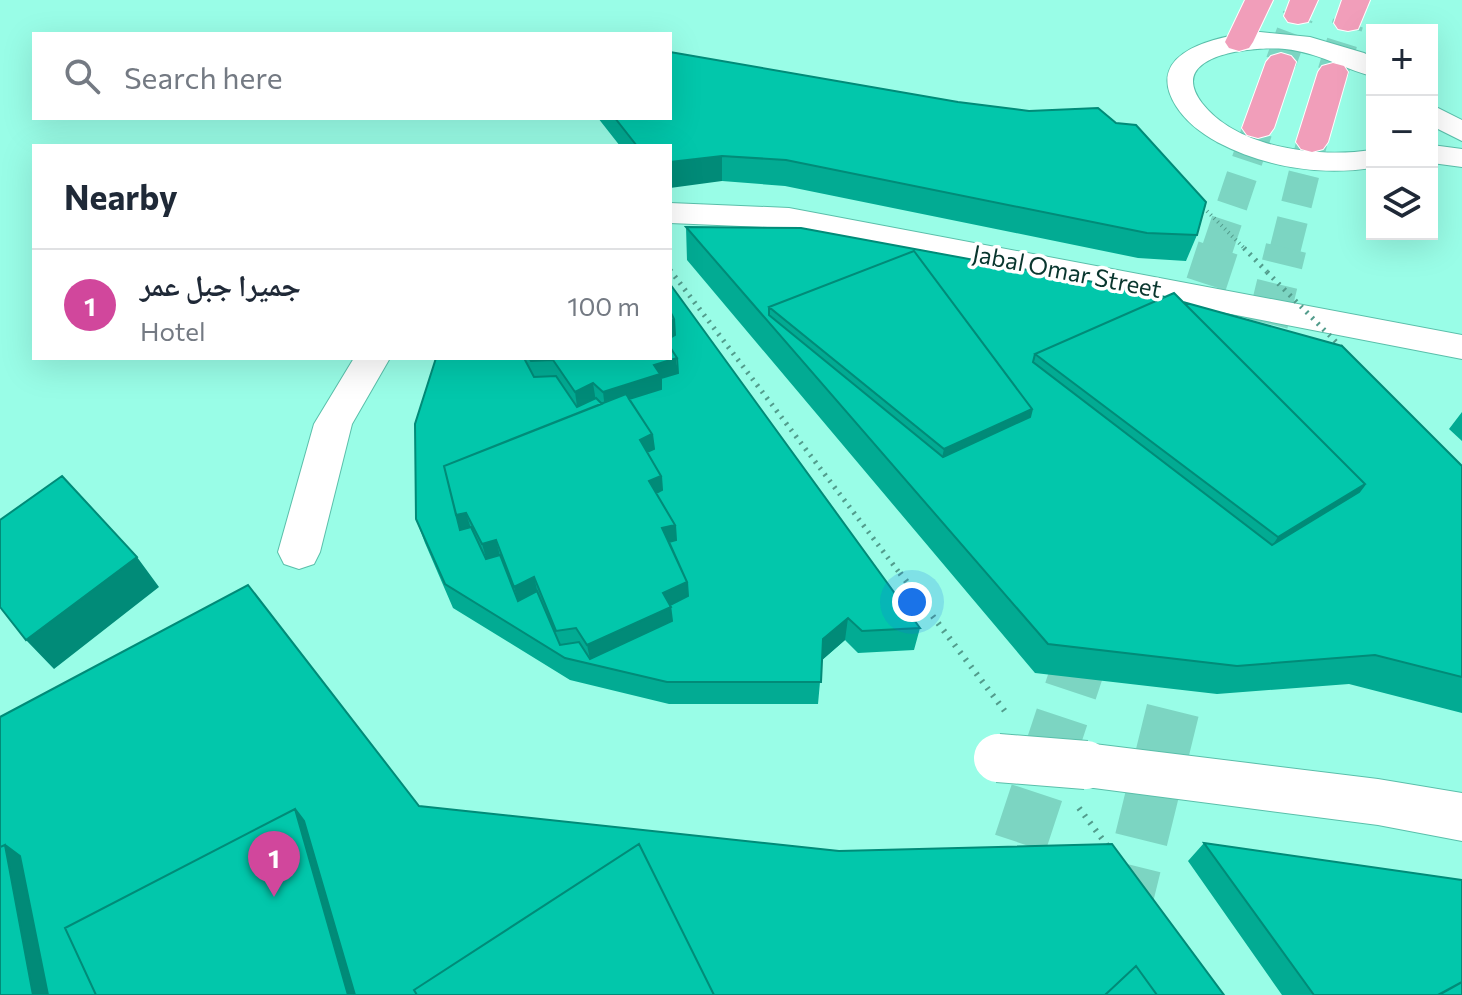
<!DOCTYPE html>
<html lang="en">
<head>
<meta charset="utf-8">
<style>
  :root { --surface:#fff; --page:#f6f6f7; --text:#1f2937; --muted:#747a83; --line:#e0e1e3; --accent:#c63d79 }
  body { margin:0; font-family:Commissioner,"Noto Naskh Arabic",sans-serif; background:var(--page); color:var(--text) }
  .controls { position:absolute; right:24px; top:24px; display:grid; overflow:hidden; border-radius:0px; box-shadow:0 8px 32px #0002 }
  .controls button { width:72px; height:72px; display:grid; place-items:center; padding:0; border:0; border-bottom:2px solid var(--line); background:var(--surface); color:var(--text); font:40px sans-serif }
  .you { position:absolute; left:912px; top:602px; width:28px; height:28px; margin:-20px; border:6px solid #fff; border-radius:50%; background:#1a73e8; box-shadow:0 0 0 12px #1a73e833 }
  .badge { display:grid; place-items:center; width:52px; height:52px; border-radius:50%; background:var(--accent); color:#fff; font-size:26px; font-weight:700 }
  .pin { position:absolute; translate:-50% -66px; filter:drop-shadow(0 2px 4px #0008) }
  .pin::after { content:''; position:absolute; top:42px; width:28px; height:24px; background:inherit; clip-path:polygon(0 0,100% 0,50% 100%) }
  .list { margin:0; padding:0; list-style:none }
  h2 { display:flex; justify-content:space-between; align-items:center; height:104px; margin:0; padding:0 32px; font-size:34px }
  h2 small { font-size:26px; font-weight:400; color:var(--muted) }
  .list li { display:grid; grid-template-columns:52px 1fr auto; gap:24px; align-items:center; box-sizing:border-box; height:112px; padding:0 32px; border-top:2px solid var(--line) }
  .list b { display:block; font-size:30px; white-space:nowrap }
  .list p { margin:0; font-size:26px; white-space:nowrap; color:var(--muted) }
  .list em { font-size:26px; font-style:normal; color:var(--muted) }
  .icon { flex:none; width:44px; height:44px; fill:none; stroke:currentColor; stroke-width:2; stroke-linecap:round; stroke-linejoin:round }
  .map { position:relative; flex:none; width:1462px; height:995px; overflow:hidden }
  .search { position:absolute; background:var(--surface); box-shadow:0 8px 32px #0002; left:32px; top:32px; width:640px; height:88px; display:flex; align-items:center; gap:20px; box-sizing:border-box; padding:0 28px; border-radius:0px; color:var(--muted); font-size:30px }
  .panel { position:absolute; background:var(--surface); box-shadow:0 8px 32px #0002; left:32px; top:144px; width:640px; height:216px; border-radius:0px }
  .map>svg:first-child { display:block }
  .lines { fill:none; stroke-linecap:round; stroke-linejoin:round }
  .highway-tunnel-far2 { stroke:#7cd5c2; stroke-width:31; stroke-dasharray:31 16; stroke-linecap:butt }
  .highway-tunnel-far1 { stroke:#7cd5c2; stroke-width:41; stroke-dasharray:41 20; stroke-linecap:butt }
  .highway-tunnel { stroke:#7cd5c2; stroke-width:53; stroke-dasharray:53 27; stroke-linecap:butt }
  .street-casing { stroke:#5abfaa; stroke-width:2 }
  .highway-casing { stroke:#fff; stroke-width:2 }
  .path-far2 { stroke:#529c8c; stroke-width:4; stroke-dasharray:1 4; stroke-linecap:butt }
  .path-far1 { stroke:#529c8c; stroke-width:5; stroke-dasharray:2 6; stroke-linecap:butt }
  .path { stroke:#529c8c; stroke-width:6; stroke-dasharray:2 7; stroke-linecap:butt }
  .street { fill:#fff; fill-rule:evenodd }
  .highway { fill:#f19eba; fill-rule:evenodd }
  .street-bridge-casing { stroke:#5abfaa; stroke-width:50; stroke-linecap:butt }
  .path-bridge { stroke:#529c8c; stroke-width:5; stroke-dasharray:2 6; stroke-linecap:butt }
  .street-bridge { stroke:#fff; stroke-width:48 }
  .wall { fill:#02ab93 }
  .shaded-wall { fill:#018b78 }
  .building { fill:#02c7ab; stroke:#018b78; stroke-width:2; fill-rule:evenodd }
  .labels { text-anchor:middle; stroke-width:7; stroke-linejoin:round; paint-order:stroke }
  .street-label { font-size:24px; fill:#09362e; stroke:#fff }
</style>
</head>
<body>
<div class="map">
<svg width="1462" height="995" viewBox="0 0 1462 995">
  <rect width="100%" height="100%" fill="#99fde7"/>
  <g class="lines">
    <path class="highway-tunnel-far2" d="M1281,62L1298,16
      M1333,72L1348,23
      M1217,250L1258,128
      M1285,250L1312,142"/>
    <path class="highway-tunnel-far1" d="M1187,342L1218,248
      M1253,383L1286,248"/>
    <path class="highway-tunnel" d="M970,995L1094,620
      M1103,995L1192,632"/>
    <defs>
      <path id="street" d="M1260,32L1310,37L1364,53L1372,57V76C1341,68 1320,53 1285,49C1257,46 1164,53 1202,103C1238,149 1319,158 1372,150V168C1319,176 1265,167 1217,142C1201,133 1186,122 1176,106C1141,50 1222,35 1260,32Z
        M1432,105L1462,120V141L1432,126Z
        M1432,145L1462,149V167L1432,163Z
        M670,203L789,208L1462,335V359L789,228L670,223Z
        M354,358H390L352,424L320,552L314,564L299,569L284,564L278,552L314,424Z
        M1086,743L1378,779L1462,793V841L1378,825L1086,787L1069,781L1062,765L1069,749Z"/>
      <path id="highway" d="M1245,0H1273L1253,42L1249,48L1239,51L1229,48L1225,42Z
        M1290,0H1318L1308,22L1298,24L1288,22L1284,16Z
        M1342,0H1370L1358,29L1348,31L1338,29L1334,23Z
        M1281,53L1291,56L1296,62L1274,128L1269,135L1258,138L1247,135L1242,128L1266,62L1271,56Z
        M1333,63L1344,66L1348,72L1328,142L1323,149L1312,152L1301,149L1296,142L1318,72L1322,66Z"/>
    </defs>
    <use href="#street" class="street-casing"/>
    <use href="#highway" class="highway-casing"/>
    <path class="path-far2" d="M1200,204L1246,250"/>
    <path class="path-far1" d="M1244,248L1267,272
      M670,270L901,575"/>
    <path class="path" d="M900,573L1007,714
      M1079,808L1109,848"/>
    <use href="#street" class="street"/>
    <use href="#highway" class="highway"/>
    <defs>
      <path id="street-bridge" d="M998,758L1086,765"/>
    </defs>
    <use href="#street-bridge" class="street-bridge-casing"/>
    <path class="path-bridge" d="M1267,272L1341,347"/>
    <use href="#street-bridge" class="street-bridge"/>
  </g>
  <path class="wall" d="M598,118H670L1197,235L1186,261L1138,258L785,186L722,181L670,146H620Z
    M686,227L1183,302L1462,466V713L1349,684L1217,694L1035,673L687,260Z
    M436,358H670L920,628L914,650L858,653L845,640L822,660L818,704H669L570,680L453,608L425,543L416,519Z
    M1462,412V441L1449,429Z
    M1204,843L1462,995H1282L1188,861Z"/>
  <path class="shaded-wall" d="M722,156V181L670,188V162Z
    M674,319L679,398L466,513L478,551L468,554L456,515L580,428L575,392L593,383L599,421L606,418L603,392L654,365L670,358V321Z
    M1032,409L1020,449L935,489L944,449Z
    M652,434L656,474L640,440Z
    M661,476L664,515L649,481Z
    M1365,484L1337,523L1252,576L1278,537Z
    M675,525L678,564L662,528Z
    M496,540L506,579L493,582L482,544Z
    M137,557L159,587L54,669L26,640Z
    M534,577L543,615L524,624L514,587Z
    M687,582L689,619L591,664L587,645L663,593Z
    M848,618L845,640L821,661L823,639Z
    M295,809L319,840L365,995H348Z
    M5,845L45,874L71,995H33Z"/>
  <path class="building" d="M670,52L958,102L1029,111L1098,108L1116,123L1136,125L1206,202L1197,235L1147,233L786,160L722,156L670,162V146H637L615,118H670Z
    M686,227L801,228L1142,291L1165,297L1035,354L1033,362L1272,545L1359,492L1365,484L1183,302L1342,346L1462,466V677L1375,655L1237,666L1048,644ZM914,251L1032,409L1030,417L943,457L769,315V307Z
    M914,251L1032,409L944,449L769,307Z
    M670,284L920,628L862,631L848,618L823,639L821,682H667L565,658L445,584L416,519L415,424L436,358H524L534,377L556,376L577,407L596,398L602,404L444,466L460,530L471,527L486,559L500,555L518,601L537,591L560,645L579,642L590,659L672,621L670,605L688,596L687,582L669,542L676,540L675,525L656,493L662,490L661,476L647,452L654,449L652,434L629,399L661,389V378L678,373L677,358L670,347V338L675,335L674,319L670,311Z
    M1174,293L1365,484L1278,537L1035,354Z
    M670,311L674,319L670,321Z
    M670,347L677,358L654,365L660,374L603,392L593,383L575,392L553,360L531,361L529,358H670Z
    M626,394L652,434L640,440L661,476L649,481L675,525L662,528L687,582L663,593L671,607L587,645L576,628L556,631L534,577L514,587L496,540L482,544L466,513L456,515L444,466Z
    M62,476L137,557L26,640L0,607V520Z
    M248,585L419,806L839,851L1112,844L1224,995H1157L1136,966L1105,995H714L639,844L414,990L417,995H355L304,821L295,809L65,928L96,995H48L20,856L5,845L0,847V717Z
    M295,809L348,995H96L65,928Z
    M1204,843L1462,880V982L1438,995H1314Z
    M639,844L714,995H417L414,990Z
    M5,845L33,995H0V847Z
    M1136,966L1157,995H1105Z
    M1462,982V995H1439Z"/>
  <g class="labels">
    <g class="street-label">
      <text transform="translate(1067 272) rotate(11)" y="8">Jabal Omar Street</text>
    </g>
  </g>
</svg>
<div class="controls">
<button>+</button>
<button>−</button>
<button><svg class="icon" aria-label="layers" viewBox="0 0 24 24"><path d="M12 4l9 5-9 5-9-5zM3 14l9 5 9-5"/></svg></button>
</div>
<div class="you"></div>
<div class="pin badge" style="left:274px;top:897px;background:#d1479c">1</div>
<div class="search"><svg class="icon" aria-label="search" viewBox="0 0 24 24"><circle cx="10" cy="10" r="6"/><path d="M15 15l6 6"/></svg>Search here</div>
<section class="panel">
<h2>Nearby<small></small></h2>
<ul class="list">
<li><span class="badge" style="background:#d1479c">1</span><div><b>جميرا جبل عمر</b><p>Hotel</p></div><em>100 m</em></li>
</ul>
</section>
</div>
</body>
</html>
